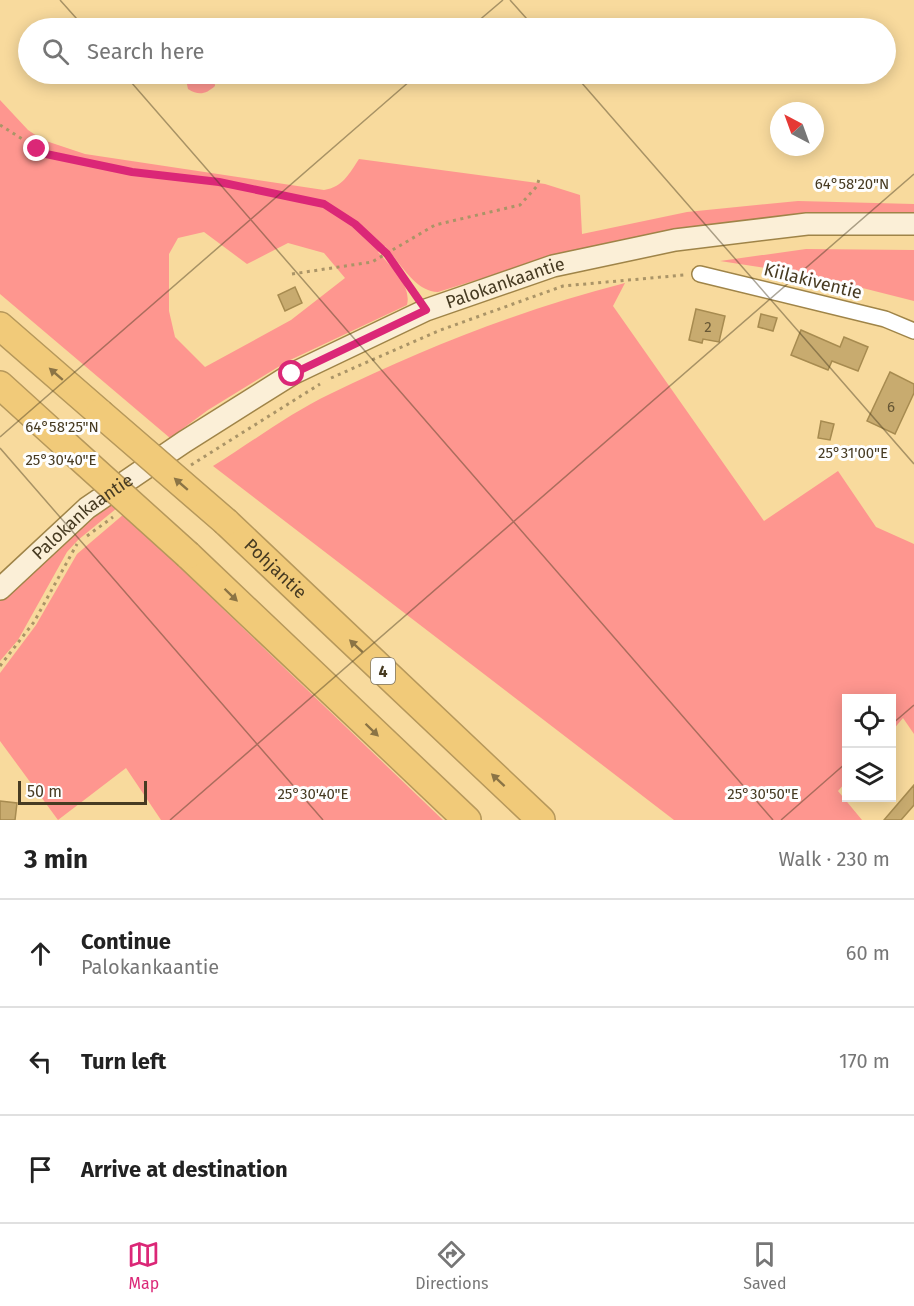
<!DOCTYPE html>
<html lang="en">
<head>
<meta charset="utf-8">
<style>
  :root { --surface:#fff; --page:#f2f2f2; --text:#222; --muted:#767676; --line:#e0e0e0; --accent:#db2777 }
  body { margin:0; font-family:"Fira Sans",sans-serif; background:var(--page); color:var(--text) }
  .controls { position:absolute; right:18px; bottom:18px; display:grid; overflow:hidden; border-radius:0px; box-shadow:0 3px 15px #0003 }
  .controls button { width:54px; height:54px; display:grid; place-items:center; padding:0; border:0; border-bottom:2px solid var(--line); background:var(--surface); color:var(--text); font:30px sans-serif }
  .compass { position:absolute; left:770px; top:102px; width:54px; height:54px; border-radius:50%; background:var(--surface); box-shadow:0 3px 15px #0003; rotate:319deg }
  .scale { position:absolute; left:18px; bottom:15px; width:129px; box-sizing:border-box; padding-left:6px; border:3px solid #473b22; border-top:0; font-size:16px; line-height:21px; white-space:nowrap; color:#473b22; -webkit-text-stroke:4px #fefefe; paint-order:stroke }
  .stop { position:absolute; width:18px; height:18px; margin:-14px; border:4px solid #db2777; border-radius:50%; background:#fff }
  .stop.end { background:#db2777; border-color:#fff; box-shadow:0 2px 6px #0008 }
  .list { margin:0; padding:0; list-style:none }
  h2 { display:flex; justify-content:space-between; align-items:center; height:78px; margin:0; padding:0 24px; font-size:26px }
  h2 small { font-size:20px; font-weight:400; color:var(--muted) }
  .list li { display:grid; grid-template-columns:39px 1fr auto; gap:18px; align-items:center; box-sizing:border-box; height:108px; padding:0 24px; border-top:2px solid var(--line) }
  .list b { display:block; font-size:22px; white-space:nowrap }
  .list p { margin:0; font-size:20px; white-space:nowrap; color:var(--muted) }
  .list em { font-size:20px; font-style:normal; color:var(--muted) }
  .icon { flex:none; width:33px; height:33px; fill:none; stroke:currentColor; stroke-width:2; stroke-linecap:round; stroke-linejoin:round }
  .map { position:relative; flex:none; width:914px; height:820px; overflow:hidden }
  .search { position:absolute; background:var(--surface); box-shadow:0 3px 15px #0003; left:18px; right:18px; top:18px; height:66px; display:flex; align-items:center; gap:15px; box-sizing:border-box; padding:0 21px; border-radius:33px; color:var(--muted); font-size:22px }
  .sheet { height:402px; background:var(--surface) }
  nav { display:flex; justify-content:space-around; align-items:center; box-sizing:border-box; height:84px; border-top:2px solid var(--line); background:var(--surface); font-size:16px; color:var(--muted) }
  nav a { display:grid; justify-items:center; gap:3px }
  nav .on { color:var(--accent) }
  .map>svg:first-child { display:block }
  .green { fill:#fe968f; fill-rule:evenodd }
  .building { fill:#c8ab6f; stroke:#a78b50; stroke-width:1.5 }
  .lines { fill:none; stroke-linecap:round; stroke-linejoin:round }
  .minor-casing { stroke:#9f8448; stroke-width:18 }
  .secondary-casing { stroke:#9f8448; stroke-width:24 }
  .motorway-casing { stroke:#b6985b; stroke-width:30 }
  .path { stroke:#aa9467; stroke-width:3; stroke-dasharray:3 4.5; stroke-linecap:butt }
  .minor { stroke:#fff; stroke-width:15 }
  .secondary { stroke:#fbefd7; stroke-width:21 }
  .motorway { stroke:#f1ca79; stroke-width:27 }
  .motorway-bridge-casing { stroke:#b6985b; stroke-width:30; stroke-linecap:butt }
  .motorway-bridge { stroke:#f1ca79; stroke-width:27 }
  .oneway { fill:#8b7445 }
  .route { stroke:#db2777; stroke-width:8 }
  .ticks { fill:none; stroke:#473b22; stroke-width:1.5; stroke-opacity:0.45 }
  .labels { text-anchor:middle; stroke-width:6; stroke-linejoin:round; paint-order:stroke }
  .number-label { font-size:15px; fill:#675735 }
  .shield { fill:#fefefe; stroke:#7e7664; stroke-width:1.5 }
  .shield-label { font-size:16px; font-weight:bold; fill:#473b22 }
  .street-label { font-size:18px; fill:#473b22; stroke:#fefefe }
  .ticks-label { font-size:15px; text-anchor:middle; fill:#473b22; stroke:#fefefe; stroke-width:6; stroke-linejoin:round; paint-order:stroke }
</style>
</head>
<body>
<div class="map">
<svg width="914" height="820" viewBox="0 0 914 820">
  <rect width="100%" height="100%" fill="#f8da9d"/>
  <path class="green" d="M191,74H214L215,86C206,94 199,96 188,89L186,80Z
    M0,100L28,130L43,140L85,154L324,190C343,187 349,174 359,159L545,184L580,195L582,234L687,212L798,201L914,204V215L553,256L438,292C415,292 399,261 385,246L378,252C390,266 412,285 407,305L288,361L208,410L170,438L0,294ZM204,232L247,264L288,243L324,253L345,278L291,320L205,367L175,337L169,311V254L178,238Z
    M806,249L914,250V301L811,275L720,261Z
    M625,283L613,306L764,521L838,471L876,527L914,544V734L903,718L892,731V698H846V782L838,791L862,820H674L213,466C252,442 290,413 330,394C424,348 523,309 625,283Z
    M111,503L117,508L78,540L67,552L18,640L0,661V594L63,538Z
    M124,514L443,820H161L126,768L58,820L0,741V673L36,625L77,554Z"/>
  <path class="building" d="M295,287L302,303L285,311L278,295Z
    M696,309L725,316L719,342L703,339L702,343L689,340Z
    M761,314L777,318L773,331L758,327Z
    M801,330L840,347L844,337L868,347L858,371L832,361L828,370L791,355Z
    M890,372L914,384V393L895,434L867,421Z
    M821,421L834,424L830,440L818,438Z
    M914,785V805L901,820H884Z
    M0,801L17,803L15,820H0Z"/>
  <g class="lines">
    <defs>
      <path id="minor" d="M700,274L885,319L914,331"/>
      <g id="secondary">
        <path id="s1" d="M0,589L87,508L184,442L292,374L426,310L553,266L675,240L807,224H914"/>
      </g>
      <g id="motorway">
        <path d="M0,326L100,413"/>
        <path d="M0,385L65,444"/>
        <path id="s2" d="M226,522L541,820"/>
        <path d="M188,555L467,820"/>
      </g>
    </defs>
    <use href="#minor" class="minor-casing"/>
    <use href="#secondary" class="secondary-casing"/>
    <use href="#motorway" class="motorway-casing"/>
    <path class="path" d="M0,125L46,154L132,172L219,182L324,204L371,238L401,271L417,296
      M292,274L372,262L435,225L520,205L537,186L540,176
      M331,378L438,331L563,286L684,275
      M191,465L320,384
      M87,536L113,517
      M0,666L34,622L77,544"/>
    <use href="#minor" class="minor"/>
    <use href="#secondary" class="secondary"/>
    <use href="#motorway" class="motorway"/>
    <defs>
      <path id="motorway-bridge" d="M100,413L226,522
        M65,444L188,555"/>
    </defs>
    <use href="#motorway-bridge" class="motorway-bridge-casing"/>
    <use href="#motorway-bridge" class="motorway-bridge"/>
  </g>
  <defs><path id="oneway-solid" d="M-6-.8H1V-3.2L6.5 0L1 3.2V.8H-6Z" transform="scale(1.5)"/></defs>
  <g class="oneway">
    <use href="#oneway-solid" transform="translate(56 374) rotate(-139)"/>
    <use href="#oneway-solid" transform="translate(181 484) rotate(-139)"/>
    <use href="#oneway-solid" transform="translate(231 595) rotate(44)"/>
    <use href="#oneway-solid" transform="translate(356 646) rotate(-137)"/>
    <use href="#oneway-solid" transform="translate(372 730) rotate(44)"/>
    <use href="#oneway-solid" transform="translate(498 780) rotate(-137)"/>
  </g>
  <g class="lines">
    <path class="route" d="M37,149L46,154L132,172L219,182L324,204L355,224L387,254L426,310L292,374"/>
  </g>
  <path class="ticks" d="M60,0L85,28M510,0L535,28M470,28L503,0M124,74L773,820M574,74L914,464M0,437L418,74M0,448L323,820M892,724L914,705M170,820L914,174M781,820L846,763"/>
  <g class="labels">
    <g class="number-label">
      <text x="708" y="332">2</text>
      <text x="891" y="412">6</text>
    </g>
    <rect class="shield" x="371" y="658" width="24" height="26" rx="4.5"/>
    <g class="shield-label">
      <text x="383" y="677">4</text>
    </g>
    <g class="street-label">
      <text transform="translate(813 281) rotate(14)" y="6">Kiilakiventie</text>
      <text dy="6" stroke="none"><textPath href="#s1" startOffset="596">Palokankaantie</textPath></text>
      <text dy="6" stroke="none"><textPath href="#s1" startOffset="110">Palokankaantie</textPath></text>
      <text dy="6" stroke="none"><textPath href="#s2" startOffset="68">Pohjantie</textPath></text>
    </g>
  </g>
  <g class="ticks-label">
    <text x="852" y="189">64°58'20"N</text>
    <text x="62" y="432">64°58'25"N</text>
    <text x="853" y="458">25°31'00"E</text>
    <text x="61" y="465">25°30'40"E</text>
    <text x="313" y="799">25°30'40"E</text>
    <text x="763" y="799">25°30'50"E</text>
  </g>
</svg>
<div class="controls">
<button><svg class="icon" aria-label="locate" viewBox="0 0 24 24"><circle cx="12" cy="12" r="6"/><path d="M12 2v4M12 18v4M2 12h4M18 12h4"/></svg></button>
<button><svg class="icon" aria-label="layers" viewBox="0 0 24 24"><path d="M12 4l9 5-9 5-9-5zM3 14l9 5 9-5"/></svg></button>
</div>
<svg class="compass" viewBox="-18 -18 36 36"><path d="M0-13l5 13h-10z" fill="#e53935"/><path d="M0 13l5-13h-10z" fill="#767676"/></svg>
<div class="scale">50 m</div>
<div class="stop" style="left:292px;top:374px"></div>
<div class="stop end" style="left:37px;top:149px"></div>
<div class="search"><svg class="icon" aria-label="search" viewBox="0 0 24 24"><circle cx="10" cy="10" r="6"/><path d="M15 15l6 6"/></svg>Search here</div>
</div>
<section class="sheet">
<h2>3 min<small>Walk · 230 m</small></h2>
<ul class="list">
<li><svg class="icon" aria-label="ahead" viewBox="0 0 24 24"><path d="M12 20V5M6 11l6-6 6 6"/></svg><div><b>Continue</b><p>Palokankaantie</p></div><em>60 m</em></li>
<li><svg class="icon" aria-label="left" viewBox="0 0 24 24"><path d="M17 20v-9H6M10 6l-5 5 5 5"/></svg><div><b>Turn left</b></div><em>170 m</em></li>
<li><svg class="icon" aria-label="arrive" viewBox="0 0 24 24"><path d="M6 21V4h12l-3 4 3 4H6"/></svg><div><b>Arrive at destination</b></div></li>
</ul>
</section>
<nav>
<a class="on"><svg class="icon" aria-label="map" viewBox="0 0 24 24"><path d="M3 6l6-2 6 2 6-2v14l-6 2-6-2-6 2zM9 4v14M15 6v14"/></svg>Map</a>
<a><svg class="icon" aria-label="directions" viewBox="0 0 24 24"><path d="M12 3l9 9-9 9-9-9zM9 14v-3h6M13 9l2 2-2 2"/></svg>Directions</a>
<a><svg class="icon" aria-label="saved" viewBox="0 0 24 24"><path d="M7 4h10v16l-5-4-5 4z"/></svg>Saved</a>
</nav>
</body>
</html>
